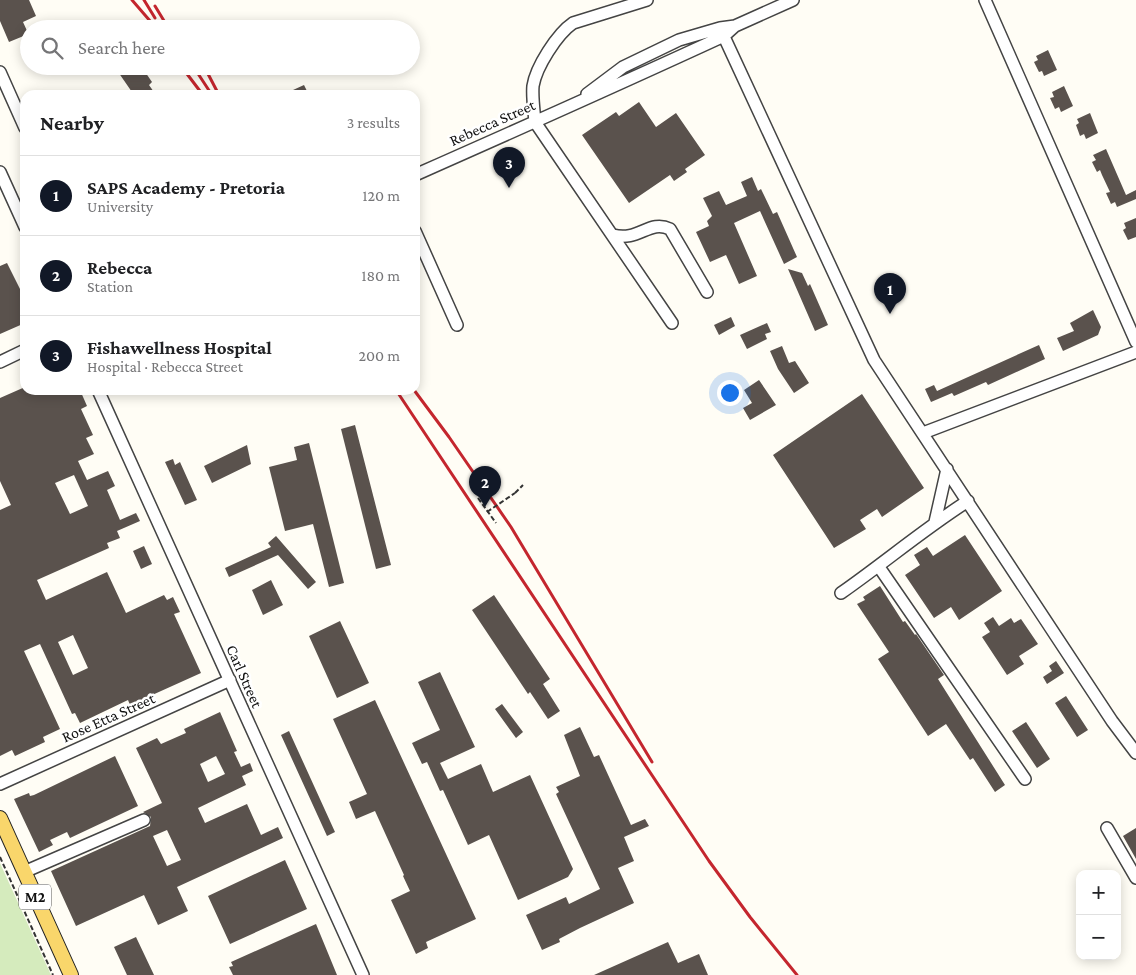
<!DOCTYPE html>
<html lang="en">
<head>
<meta charset="utf-8">
<style>
  :root { --surface:#fff; --page:#f6f6f6; --text:#202124; --muted:#757577; --line:#e0e0e0; --accent:#111827 }
  body { margin:0; font-family:"Crimson Pro",serif; background:var(--page); color:var(--text) }
  .controls { position:absolute; right:15px; bottom:15px; display:grid; overflow:hidden; border-radius:10px; box-shadow:0 2px 12px #0003 }
  .controls button { width:45px; height:45px; display:grid; place-items:center; padding:0; border:0; border-bottom:1px solid var(--line); background:var(--surface); color:var(--text); font:25px sans-serif }
  .you { position:absolute; left:729px; top:392px; width:18px; height:18px; margin:-12px; border:4px solid #fff; border-radius:50%; background:#1a73e8; box-shadow:0 0 0 8px #1a73e833 }
  .badge { display:grid; place-items:center; width:32px; height:32px; border-radius:50%; background:var(--accent); color:#fff; font-size:16px; font-weight:700 }
  .pin { position:absolute; translate:-50% -41px; filter:drop-shadow(0 1px 2px #0008) }
  .pin::after { content:''; position:absolute; top:26px; width:18px; height:15px; background:inherit; clip-path:polygon(0 0,100% 0,50% 100%) }
  .list { margin:0; padding:0; list-style:none }
  h2 { display:flex; justify-content:space-between; align-items:center; height:65px; margin:0; padding:0 20px; font-size:21px }
  h2 small { font-size:16px; font-weight:400; color:var(--muted) }
  .list li { display:grid; grid-template-columns:32px 1fr auto; gap:15px; align-items:center; box-sizing:border-box; height:80px; padding:0 20px; border-top:1px solid var(--line) }
  .list b { display:block; font-size:19px; white-space:nowrap }
  .list p { margin:0; font-size:16px; white-space:nowrap; color:var(--muted) }
  .list em { font-size:16px; font-style:normal; color:var(--muted) }
  .icon { flex:none; width:28px; height:28px; fill:none; stroke:currentColor; stroke-width:2; stroke-linecap:round; stroke-linejoin:round }
  .map { position:relative; flex:none; width:1136px; height:975px; overflow:hidden }
  .search { position:absolute; background:var(--surface); box-shadow:0 2px 12px #0003; left:20px; top:20px; width:400px; height:55px; display:flex; align-items:center; gap:12px; box-sizing:border-box; padding:0 18px; border-radius:28px; color:var(--muted); font-size:19px }
  .panel { position:absolute; background:var(--surface); box-shadow:0 2px 12px #0003; left:20px; top:90px; width:400px; height:305px; border-radius:15px }
  .map>svg:first-child { display:block }
  .green { fill:#d5ebbd }
  .building { fill:#5a524d; fill-rule:evenodd }
  .lines { fill:none; stroke-linecap:round; stroke-linejoin:round }
  .minor-casing { stroke:#444; stroke-width:14 }
  .major-casing { stroke:#222; stroke-width:16 }
  .path { stroke:#333; stroke-width:2; stroke-dasharray:5 2.5; stroke-linecap:butt }
  .minor { stroke:#fff; stroke-width:11 }
  .major { stroke:#f9d66b; stroke-width:14 }
  .rail { stroke:#c4262e; stroke-width:3 }
  .path-bridge { stroke:#333; stroke-width:2; stroke-dasharray:5 2.5; stroke-linecap:butt }
  .labels { text-anchor:middle; stroke-width:5; stroke-linejoin:round; paint-order:stroke }
  .shield { fill:#fff; stroke:#585858; stroke-width:1 }
  .shield-label { font-size:15px; font-weight:bold; fill:#111 }
  .street-label { font-size:16px; fill:#111; stroke:#fff }
</style>
</head>
<body>
<div class="map">
<svg width="1136" height="975" viewBox="0 0 1136 975">
  <rect width="100%" height="100%" fill="#fffdf5"/>
  <path class="green" d="M0,863L51,975H0Z"/>
  <path class="building" d="M0,0H29L36,16L23,22L28,33L26,35L9,42L0,21Z
    M1048,50L1057,70L1044,76L1042,71L1039,72L1034,62L1038,60L1036,56Z
    M114,66H141L152,82L149,85L156,95H134Z
    M304,85L309,95H282Z
    M1064,86L1073,106L1061,112L1059,107L1055,109L1050,98L1054,97L1052,92Z
    M639,102L656,127L676,113L705,155L685,169L687,172L674,181L670,175L629,203L582,135L616,112L619,116Z
    M1090,113L1098,133L1086,139L1084,134L1080,136L1076,125L1079,123L1077,119Z
    M1106,149L1126,195L1136,190V199L1117,207L1115,202L1111,204L1106,193L1110,192L1102,175L1100,170L1097,172L1092,162L1096,160L1093,155Z
    M752,177L758,191L761,189L773,214L777,212L797,257L784,264L760,211L734,223L757,276L739,284L726,255L710,262L696,232L709,226L707,221L712,216L703,198L719,191L726,205L747,196L741,182Z
    M1136,218V237L1128,240L1123,230L1126,228L1124,223Z
    M7,263L25,299V323L0,334V266Z
    M788,269L802,273L808,286L810,284L828,325L815,331Z
    M1093,310L1101,327L1098,335L1063,351L1057,338L1074,331L1070,323Z
    M731,317L735,326L719,335L714,325Z
    M767,323L771,332L765,334L767,339L747,349L740,335Z
    M1039,345L1045,359L988,385L986,382L954,396L952,393L931,402L925,389L934,385L937,391Z
    M782,346L789,363L795,361L809,383L794,393L778,369L770,351Z
    M759,380L776,405L750,420L743,408L752,403L744,390Z
    M25,387V390H80L87,406L81,409L93,435L86,438L94,454L78,461L87,480L108,471L115,486L107,490L120,520L136,513L140,521L117,531L120,538L107,543L109,548L37,580L46,600L107,572L126,613L164,595L167,600L173,597L180,612L174,614L201,673L130,705L128,700L80,723L75,713L72,714L40,644L24,651L60,729L43,737L45,742L15,756L12,750L0,756V510L11,505L0,481V398ZM74,475L88,506L70,514L55,483ZM73,635L88,668L73,675L58,642Z
    M862,394L924,488L882,517L877,509L860,520L866,529L834,548L773,455Z
    M355,425L391,565L376,569L341,429Z
    M309,443L344,583L329,587L313,524L285,531L269,467L297,460L294,447Z
    M247,445L251,464L212,483L204,466Z
    M173,459L175,465L180,462L197,500L185,505L165,462Z
    M965,535L1002,591L959,620L951,607L934,618L905,575L920,565L914,555L927,547L933,556Z
    M276,536L316,582L308,589L278,555L229,577L225,568L271,547L268,543Z
    M144,546L152,564L141,569L133,551Z
    M271,580L283,605L263,615L252,590Z
    M880,586L903,622L905,621L915,635L916,634L944,675L938,679L1005,785L995,792L973,758L970,760L946,724L928,736L878,659L889,652L857,604L865,600L863,597Z
    M494,595L550,679L543,684L560,711L548,719L530,692L528,694L472,610Z
    M993,617L999,626L1011,618L1014,623L1021,619L1038,644L1019,656L1024,664L1007,675L982,637L990,632L984,623Z
    M340,621L369,683L337,698L309,636Z
    M1056,661L1064,673L1047,684L1043,677L1052,671L1049,666Z
    M440,672L475,747L440,763L448,779L481,764L493,792L530,775L573,869L568,877L518,900L489,835L468,845L443,790L440,791L427,762L422,764L412,743L440,730L418,682Z
    M1066,696L1088,730L1077,737L1055,703Z
    M375,700L476,919L426,942L428,948L416,954L391,900L410,891L403,876L404,875L375,811L356,819L349,802L367,794L333,719Z
    M502,704L523,732L516,738L495,709Z
    M220,712L237,751L234,752L241,767L250,763L253,771L242,776L246,785L198,808L205,823L247,804L261,835L278,827L283,838L177,887L188,911L158,925L144,895L76,926L51,871L150,826L151,817L143,812L162,803L136,748L157,738L161,744L186,733L184,729ZM216,756L225,774L208,782L200,764ZM167,830L181,860L167,866L153,836Z
    M1026,722L1050,759L1037,768L1012,731Z
    M580,727L594,757L599,755L631,825L645,819L649,826L624,837L634,861L618,868L634,903L580,928L559,939L560,942L542,950L526,915L566,897L569,904L600,889L556,794L559,792L556,787L580,776L564,735Z
    M289,731L335,832L327,836L281,735Z
    M115,756L138,806L70,838L67,832L50,840L53,845L39,852L14,799L29,793L30,796L34,795Z
    M1136,828V859L1123,836Z
    M285,860L307,909L230,944L208,896Z
    M316,924L337,975H233L229,967L233,966L231,962Z
    M136,937L154,975H127L114,947Z
    M668,942L678,963L699,954L708,975H594Z"/>
  <g class="lines">
    <defs>
      <path id="minor" d="M647,0L573,23C557,34 536,67 533,86C532,97 534,110 535,122L672,323
        M985,0L1136,342
        M720,28L874,360L1112,721L1136,753
        M0,72L25,128
        M587,94L623,67L679,40L720,28L735,26L793,0
        M0,172L25,227
        M415,175C519,129 622,83 724,36L735,26
        M415,231L457,325
        M613,235C639,242 649,219 670,229L707,292
        M0,362L25,350
        M98,390L363,975
        M923,433L1136,352
        M935,522L947,469
        M879,567L1025,779
        M841,593C884,563 924,529 968,501
        M0,784L230,680
        M1107,828L1136,878
        M24,872L144,820"/>
      <path id="major" d="M0,818L71,975"/>
    </defs>
    <use href="#minor" class="minor-casing"/>
    <use href="#major" class="major-casing"/>
    <path class="path" d="M515,493L523,485
      M478,498L496,523
      M0,857L53,975"/>
    <use href="#minor" class="minor"/>
    <use href="#major" class="major"/>
    <path class="rail" d="M132,0L157,29
      M144,0L155,18
      M155,6L169,29
      M181,66L203,95
      M193,66L212,95
      M206,70L219,95
      M396,390L709,861L750,917L797,975
      M414,390L449,437L511,527L652,762"/>
    <path class="path-bridge" d="M487,512L515,493"/>
  </g>
  <g class="labels">
    <rect class="shield" x="19" y="884.5" width="32" height="25" rx="4"/>
    <g class="shield-label">
      <text x="35" y="902">M2</text>
    </g>
    <g class="street-label">
      <text transform="translate(492 122) rotate(-24)" y="6">Rebecca Street</text>
      <text transform="translate(245 676) rotate(66)" y="6">Carl Street</text>
      <text transform="translate(108 717) rotate(-24)" y="6">Rose Etta Street</text>
    </g>
  </g>
</svg>
<div class="controls">
<button>+</button>
<button>−</button>
</div>
<div class="you"></div>
<div class="pin badge" style="left:890px;top:314px">1</div>
<div class="pin badge" style="left:485px;top:507px">2</div>
<div class="pin badge" style="left:509px;top:188px">3</div>
<div class="search"><svg class="icon" aria-label="search" viewBox="0 0 24 24"><circle cx="10" cy="10" r="6"/><path d="M15 15l6 6"/></svg>Search here</div>
<section class="panel">
<h2>Nearby<small>3 results</small></h2>
<ul class="list">
<li><span class="badge">1</span><div><b>SAPS Academy - Pretoria</b><p>University</p></div><em>120 m</em></li>
<li><span class="badge">2</span><div><b>Rebecca</b><p>Station</p></div><em>180 m</em></li>
<li><span class="badge">3</span><div><b>Fishawellness Hospital</b><p>Hospital · Rebecca Street</p></div><em>200 m</em></li>
</ul>
</section>
</div>
</body>
</html>
